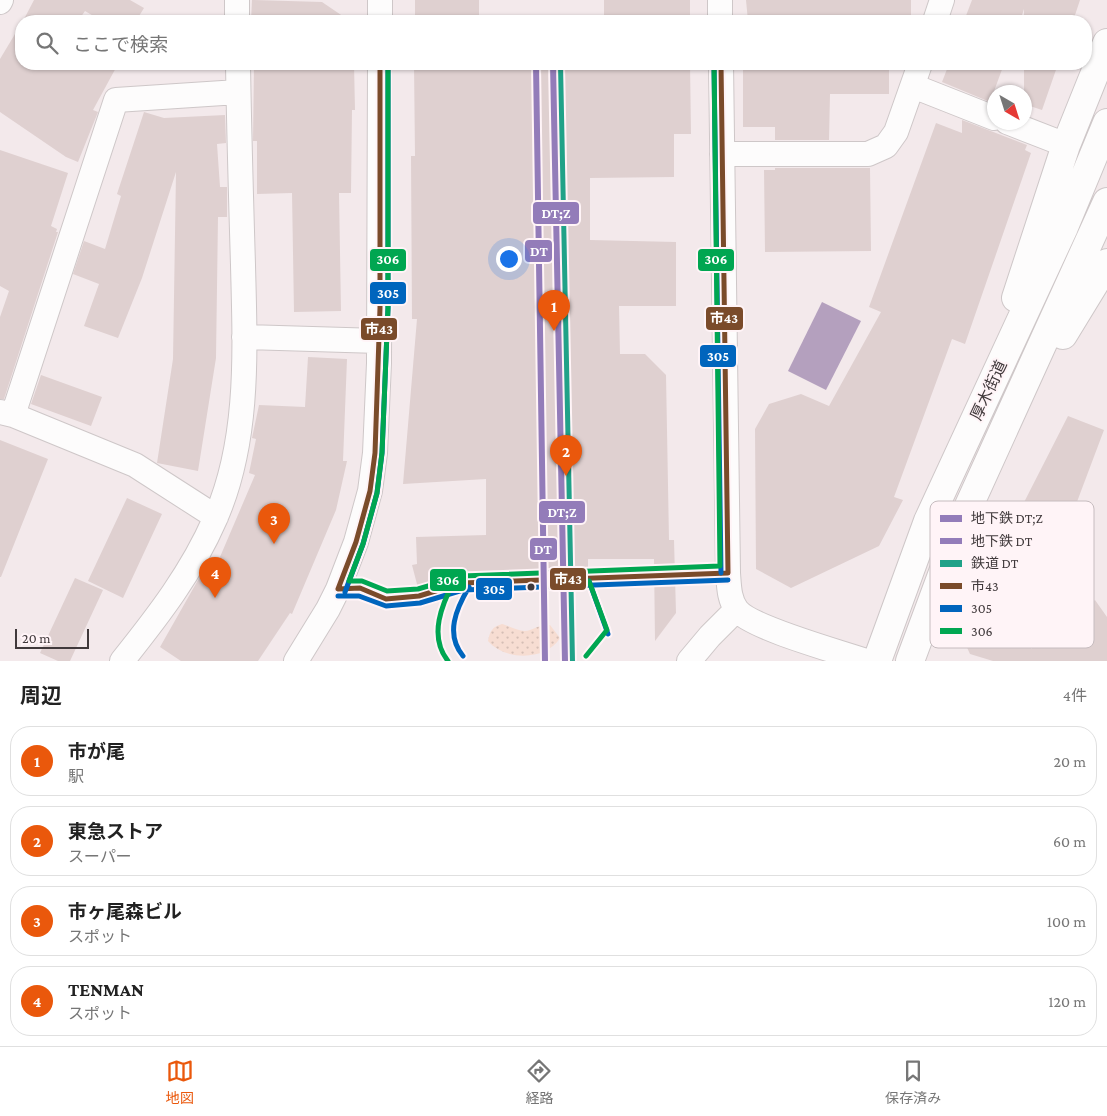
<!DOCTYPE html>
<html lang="ja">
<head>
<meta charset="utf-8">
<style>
  :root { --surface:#fff; --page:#f6f6f6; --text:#222; --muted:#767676; --line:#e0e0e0; --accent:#ea580c }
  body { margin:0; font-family:"Crimson Pro","Noto Sans JP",serif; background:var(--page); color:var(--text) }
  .compass { position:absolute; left:987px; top:85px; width:45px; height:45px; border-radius:50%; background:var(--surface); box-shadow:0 1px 4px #0004; rotate:141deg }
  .scale { position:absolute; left:15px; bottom:12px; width:74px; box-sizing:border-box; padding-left:5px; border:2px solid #40393b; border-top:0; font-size:14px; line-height:18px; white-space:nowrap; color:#40393b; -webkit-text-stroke:4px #fff4f7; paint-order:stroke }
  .you { position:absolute; left:508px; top:258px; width:18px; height:18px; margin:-12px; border:4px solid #fff; border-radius:50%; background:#1a73e8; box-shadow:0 0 0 8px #1a73e833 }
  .badge { display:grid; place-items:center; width:32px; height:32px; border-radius:50%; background:var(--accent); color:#fff; font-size:16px; font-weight:700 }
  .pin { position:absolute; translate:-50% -41px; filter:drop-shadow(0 1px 2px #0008) }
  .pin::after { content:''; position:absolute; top:26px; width:18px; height:15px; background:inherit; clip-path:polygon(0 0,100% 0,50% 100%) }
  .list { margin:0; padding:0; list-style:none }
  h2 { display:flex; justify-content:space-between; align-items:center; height:65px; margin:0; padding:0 20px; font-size:21px }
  h2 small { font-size:16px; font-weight:400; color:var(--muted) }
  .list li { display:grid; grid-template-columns:32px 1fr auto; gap:15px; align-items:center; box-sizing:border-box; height:70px; margin:0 10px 10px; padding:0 10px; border:1px solid var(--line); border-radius:20px }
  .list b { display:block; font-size:19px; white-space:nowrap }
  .list p { margin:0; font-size:16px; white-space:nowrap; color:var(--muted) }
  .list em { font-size:16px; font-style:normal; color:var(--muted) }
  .icon { flex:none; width:28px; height:28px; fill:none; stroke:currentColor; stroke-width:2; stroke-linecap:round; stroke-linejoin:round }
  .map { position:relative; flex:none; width:1107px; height:661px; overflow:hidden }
  .search { position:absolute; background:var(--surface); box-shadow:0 1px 4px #0004; left:15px; right:15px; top:15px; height:55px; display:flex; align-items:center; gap:12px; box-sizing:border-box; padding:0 18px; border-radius:20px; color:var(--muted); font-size:19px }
  .sheet { height:385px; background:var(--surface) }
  nav { display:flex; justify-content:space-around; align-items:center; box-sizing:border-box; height:70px; border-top:1px solid var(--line); background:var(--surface); font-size:14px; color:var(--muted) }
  nav a { display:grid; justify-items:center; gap:2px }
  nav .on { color:var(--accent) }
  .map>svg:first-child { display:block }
  .grass { fill:url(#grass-dots) }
  .water { fill:#b4a0be }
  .building { fill:#dfd0d0 }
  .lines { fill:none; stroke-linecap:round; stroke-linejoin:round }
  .minor-casing { stroke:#cec7c8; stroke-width:26 }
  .highway-casing { stroke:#cec7c8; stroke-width:30 }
  .minor { stroke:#fdfcfc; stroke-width:24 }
  .highway { stroke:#fdfcfc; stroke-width:28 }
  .bus-1-casing { stroke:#fff4f7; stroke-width:9 }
  .bus-2-casing { stroke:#fff4f7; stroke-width:9 }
  .bus-3-casing { stroke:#fff4f7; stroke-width:9 }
  .bus-1 { stroke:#7a4b2a; stroke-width:5 }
  .bus-2 { stroke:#0065bd; stroke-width:5 }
  .bus-3 { stroke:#00a651; stroke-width:5 }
  .rail-1-casing { stroke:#fff4f7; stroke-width:10 }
  .rail-1 { stroke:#20a288; stroke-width:6 }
  .metro-1-casing { stroke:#fff4f7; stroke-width:10 }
  .metro-2-casing { stroke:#fff4f7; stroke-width:10 }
  .metro-1 { stroke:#937cb9; stroke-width:6 }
  .metro-2 { stroke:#937cb9; stroke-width:6 }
  .bus-dot { fill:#40393b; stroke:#fff4f7; stroke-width:2 }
  .labels { text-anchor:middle; stroke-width:4; stroke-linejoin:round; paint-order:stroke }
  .street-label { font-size:16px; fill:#40393b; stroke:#fff4f7 }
  .key { fill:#fff4f7; stroke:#c6bcbf; stroke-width:1 }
  .key-label { font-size:14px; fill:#40393b }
  .line-badge { stroke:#fff4f7; stroke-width:2 }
  .badge-label { font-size:14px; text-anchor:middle; font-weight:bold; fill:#fff }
</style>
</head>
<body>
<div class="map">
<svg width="1107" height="661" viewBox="0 0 1107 661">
  <defs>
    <pattern id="grass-dots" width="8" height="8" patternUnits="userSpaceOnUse" patternTransform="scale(1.25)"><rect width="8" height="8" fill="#f7ddd2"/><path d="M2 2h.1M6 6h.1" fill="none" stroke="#d5beb5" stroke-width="1.8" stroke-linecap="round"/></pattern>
  </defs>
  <rect width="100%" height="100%" fill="#f3e9eb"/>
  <path class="grass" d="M502,624C510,626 522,634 530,630C538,627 540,625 550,625L560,638C546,661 505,661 488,641C490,631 492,627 502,624Z"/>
  <path class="water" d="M822,302L861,321L826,390L788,371Z"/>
  <path class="building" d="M34,0H130L144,8L136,21H102L85,11L78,21H23Z
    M252,0L322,2L350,21H251Z
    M415,0H479V21H415Z
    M604,0H690V21H604Z
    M746,0H911V21H748Z
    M972,0H1080L1073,21H1024V9L1020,21H964Z
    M21,24V64H118L93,110L98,112L78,162L66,157L0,112V59Z
    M254,64H354L355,110H352L351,193H339L341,311L294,312L292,193L257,194V141H253Z
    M414,64H690L691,134H674V177L590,178V240L676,242V306H619L620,354H645L666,375L669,540H674L676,613L655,641L654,559H588V572L449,574L451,580L418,588L412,565L417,564L416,537L486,535V479L403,484L417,319H412L411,156H415Z
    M743,64H889V94H830L829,140H775V127H743Z
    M949,64H1004L990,102L942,82Z
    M1024,64H1058L1042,110L1024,104Z
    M144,112L164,118L225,115L226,143L217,144L220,187H227V217H218L216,358L198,471L157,463L173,359L176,172L142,278L118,338L84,326L99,284L73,274L84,241L105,249L121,196L117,194Z
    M962,120L1027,145L1025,150L1031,153L965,344L952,339L894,497L903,500L879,546L791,588L756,569L755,429L769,404L801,394L829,406L881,312L869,307L936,123L962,133Z
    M0,150L68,173L51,226L57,229L56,232H58L4,399H0V317L9,291L0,286Z
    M775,168H870L871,251L765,252L764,170H775Z
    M308,357L347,359L343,461H347L336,510L292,614L290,613L258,661H181L160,647L202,573L211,578L255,475L249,473L256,439L252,438L259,405L305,407Z
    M41,375L102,397L91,426L31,404Z
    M1068,416L1104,430L1063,539L1077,544L1064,573L1053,569L1041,600L1050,606L1031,649L1095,600L1107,617V661H993L970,654L964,641L985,586H987L1013,520H1015Z
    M0,440L48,459L1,577H0Z
    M127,498L162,514L123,598L88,581Z
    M75,578L103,590L70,661H58L40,653Z"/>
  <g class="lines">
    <defs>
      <path id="minor" d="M237,0V21
        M380,0V21
        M720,0V21
        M0,2L1,0
        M935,21L942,0
        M721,64L728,573C729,586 729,600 737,610C751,628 840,652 866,661
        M913,86L994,118
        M1007,122L1066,145
        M722,154H868L886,146L896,132L920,64
        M244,337L379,341
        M0,412L13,415L135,465L216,517
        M13,415L116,100L238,92
        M122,661C158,616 192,572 215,519C250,440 245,349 243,265C241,198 239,131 238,64
        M296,661L328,609L338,589L356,542L370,491L375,453L379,363L380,64
        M689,661L710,636L736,610"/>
      <path id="highway" d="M1016,298L1066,145L1107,43
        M1063,335L1107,263
        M877,661L928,521L1064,227L1107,123
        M910,661L962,521L1107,202"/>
    </defs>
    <use href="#minor" class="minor-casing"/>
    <use href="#highway" class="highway-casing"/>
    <use href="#minor" class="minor"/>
    <use href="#highway" class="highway"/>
    <defs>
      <path id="bus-1" d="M721,64L728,573
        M338,589L356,542L370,491L375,453L380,308V64
        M338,589L360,588L386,599L419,596L462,583L728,573"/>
      <path id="bus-2" d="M714,64L721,573
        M589,581L608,634
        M345,592L363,544L377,493L382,453L388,308V64
        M338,596H359L386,606L420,603L463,590L728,580
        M463,656C445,634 456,609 469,587"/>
      <path id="bus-3" d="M388,64V308L382,453L377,493L363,544L349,581H362L387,591L418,589L462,576L720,566L714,64
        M586,656L607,630L589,581
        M448,661C428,636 442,604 455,579"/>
    </defs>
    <use href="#bus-1" class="bus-1-casing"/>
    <use href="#bus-2" class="bus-2-casing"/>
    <use href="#bus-3" class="bus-3-casing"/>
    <use href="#bus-1" class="bus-1"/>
    <use href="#bus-2" class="bus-2"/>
    <use href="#bus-3" class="bus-3"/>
    <defs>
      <path id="rail-1" d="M560,64L572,661"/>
    </defs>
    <use href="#rail-1" class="rail-1-casing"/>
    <use href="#rail-1" class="rail-1"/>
    <defs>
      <path id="metro-1" d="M553,64L565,661"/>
      <path id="metro-2" d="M536,64L545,661"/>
    </defs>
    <use href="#metro-1" class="metro-1-casing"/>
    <use href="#metro-2" class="metro-2-casing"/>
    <use href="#metro-1" class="metro-1"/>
    <use href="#metro-2" class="metro-2"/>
  </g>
  <circle class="bus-dot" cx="531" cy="587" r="4.5"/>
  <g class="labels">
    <g class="street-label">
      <text transform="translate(988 390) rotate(-65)" y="6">厚木街道</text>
    </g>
  </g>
  <rect x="930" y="501" width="164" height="147" rx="8" class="key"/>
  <rect x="940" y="515" width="22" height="7" fill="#937cb9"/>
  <rect x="940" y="538" width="22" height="6" fill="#937cb9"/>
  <rect x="940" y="560" width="22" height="7" fill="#20a288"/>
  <rect x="940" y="583" width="22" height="6" fill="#7a4b2a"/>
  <rect x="940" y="605" width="22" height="7" fill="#0065bd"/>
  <rect x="940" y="628" width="22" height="6" fill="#00a651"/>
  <g class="key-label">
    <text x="971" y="523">地下鉄 DT;Z</text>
    <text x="971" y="546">地下鉄 DT</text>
    <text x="971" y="568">鉄道 DT</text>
    <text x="971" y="591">市43</text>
    <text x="971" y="613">305</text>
    <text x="971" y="636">306</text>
  </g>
  <g class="line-badge">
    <rect x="532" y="201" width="48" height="24" rx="5" fill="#937cb9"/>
    <rect x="524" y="239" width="29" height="24" rx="5" fill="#937cb9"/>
    <rect x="697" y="248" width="38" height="24" rx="5" fill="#00a651"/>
    <rect x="369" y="248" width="38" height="24" rx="5" fill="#00a651"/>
    <rect x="369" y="281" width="38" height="24" rx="5" fill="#0065bd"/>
    <rect x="705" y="306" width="39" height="25" rx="5" fill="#7a4b2a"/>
    <rect x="360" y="317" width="38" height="24" rx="5" fill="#7a4b2a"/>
    <rect x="699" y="344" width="38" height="24" rx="5" fill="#0065bd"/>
    <rect x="538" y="500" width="48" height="24" rx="5" fill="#937cb9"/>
    <rect x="529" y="537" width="29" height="24" rx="5" fill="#937cb9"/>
    <rect x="549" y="567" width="38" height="24" rx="5" fill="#7a4b2a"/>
    <rect x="429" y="568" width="38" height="24" rx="5" fill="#00a651"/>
    <rect x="475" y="577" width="38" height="24" rx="5" fill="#0065bd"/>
  </g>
  <g class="badge-label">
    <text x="556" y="218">DT;Z</text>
    <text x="539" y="256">DT</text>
    <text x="716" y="264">306</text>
    <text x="388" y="264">306</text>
    <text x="388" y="298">305</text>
    <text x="724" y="323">市43</text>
    <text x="379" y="334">市43</text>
    <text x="718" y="361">305</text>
    <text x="562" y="517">DT;Z</text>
    <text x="543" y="554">DT</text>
    <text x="568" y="584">市43</text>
    <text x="448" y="585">306</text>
    <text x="494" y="594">305</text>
  </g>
</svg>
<svg class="compass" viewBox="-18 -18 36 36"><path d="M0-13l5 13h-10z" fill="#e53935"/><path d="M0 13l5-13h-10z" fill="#767676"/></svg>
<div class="scale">20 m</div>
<div class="you"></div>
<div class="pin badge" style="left:554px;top:331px">1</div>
<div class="pin badge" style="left:566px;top:476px">2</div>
<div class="pin badge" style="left:274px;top:544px">3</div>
<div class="pin badge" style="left:215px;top:598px">4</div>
<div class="search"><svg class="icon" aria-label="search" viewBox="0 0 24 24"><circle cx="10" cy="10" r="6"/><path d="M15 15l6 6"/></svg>ここで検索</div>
</div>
<section class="sheet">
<h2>周辺<small>4件</small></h2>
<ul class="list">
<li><span class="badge">1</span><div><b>市が尾</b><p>駅</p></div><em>20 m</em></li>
<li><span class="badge">2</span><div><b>東急ストア</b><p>スーパー</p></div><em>60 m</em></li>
<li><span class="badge">3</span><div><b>市ヶ尾森ビル</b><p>スポット</p></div><em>100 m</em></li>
<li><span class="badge">4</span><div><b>TENMAN</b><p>スポット</p></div><em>120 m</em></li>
</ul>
</section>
<nav>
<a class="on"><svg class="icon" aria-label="map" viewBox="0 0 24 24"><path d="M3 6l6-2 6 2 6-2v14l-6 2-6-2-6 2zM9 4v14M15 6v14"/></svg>地図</a>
<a><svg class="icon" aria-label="directions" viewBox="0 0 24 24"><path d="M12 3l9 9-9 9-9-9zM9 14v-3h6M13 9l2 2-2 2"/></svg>経路</a>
<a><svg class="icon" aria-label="saved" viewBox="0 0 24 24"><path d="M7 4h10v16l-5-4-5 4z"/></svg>保存済み</a>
</nav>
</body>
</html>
